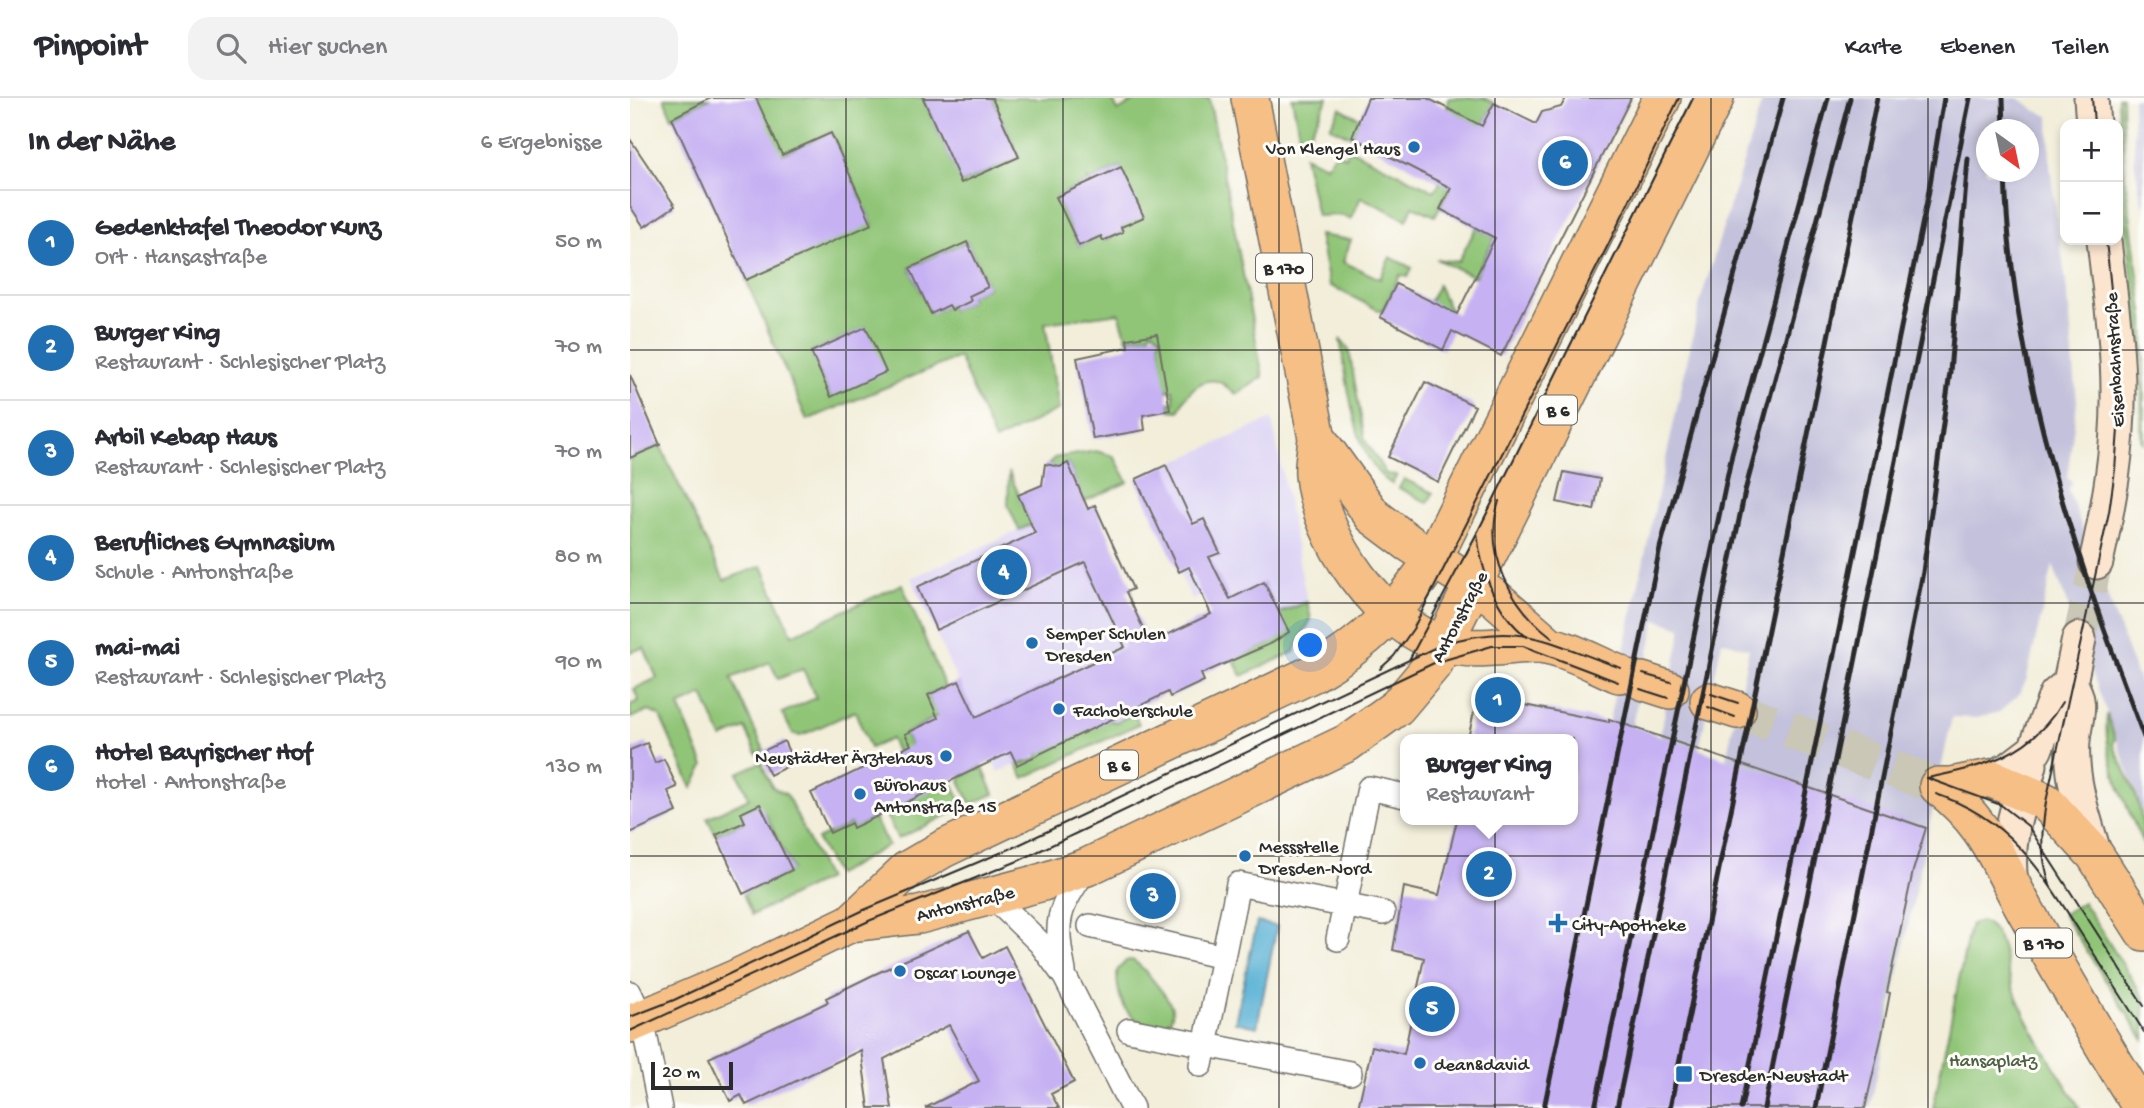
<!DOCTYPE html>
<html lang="de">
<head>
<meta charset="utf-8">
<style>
  :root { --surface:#fff; --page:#f2f2f3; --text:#2b2b33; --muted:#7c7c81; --line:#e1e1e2; --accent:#1f6fb2 }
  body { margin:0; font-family:"Gochi Hand",sans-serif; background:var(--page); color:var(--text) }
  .controls { position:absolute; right:21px; top:21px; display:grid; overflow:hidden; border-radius:14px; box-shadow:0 4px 10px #0003 }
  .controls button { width:63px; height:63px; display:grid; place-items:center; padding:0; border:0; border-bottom:2px solid var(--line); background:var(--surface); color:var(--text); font:35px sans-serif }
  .compass { position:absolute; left:1346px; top:21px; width:63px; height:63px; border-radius:50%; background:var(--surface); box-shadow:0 4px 10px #0003; rotate:147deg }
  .scale { position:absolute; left:21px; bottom:18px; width:82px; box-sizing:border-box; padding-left:7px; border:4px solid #2b2b2b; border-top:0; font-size:19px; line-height:24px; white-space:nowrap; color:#2b2b2b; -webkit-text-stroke:5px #fdfcf7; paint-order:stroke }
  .you { position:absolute; left:681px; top:548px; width:24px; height:24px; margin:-18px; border:5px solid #fff; border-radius:50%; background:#1a73e8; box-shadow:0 0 0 10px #1a73e833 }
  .badge { display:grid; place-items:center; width:46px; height:46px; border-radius:50%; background:var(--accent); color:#fff; font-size:23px; font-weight:700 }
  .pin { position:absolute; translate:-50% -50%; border:4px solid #fff; box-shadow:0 2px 7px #0006 }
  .popup { position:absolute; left:770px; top:636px; width:178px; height:91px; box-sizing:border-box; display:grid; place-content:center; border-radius:14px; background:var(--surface); filter:drop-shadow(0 2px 5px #0005); font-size:23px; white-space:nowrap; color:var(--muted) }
  .popup b { font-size:26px; color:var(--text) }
  .popup::after { content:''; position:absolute; left:50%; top:100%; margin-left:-14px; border:14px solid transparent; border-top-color:var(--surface) }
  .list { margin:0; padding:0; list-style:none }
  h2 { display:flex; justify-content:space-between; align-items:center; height:91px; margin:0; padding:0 28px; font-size:30px }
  h2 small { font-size:23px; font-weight:400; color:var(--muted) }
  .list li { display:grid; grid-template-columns:46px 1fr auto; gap:21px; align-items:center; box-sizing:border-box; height:105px; padding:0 28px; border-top:2px solid var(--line) }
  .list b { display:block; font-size:26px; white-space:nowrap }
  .list p { margin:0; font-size:23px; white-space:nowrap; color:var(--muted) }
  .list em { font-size:23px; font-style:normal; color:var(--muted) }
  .icon { flex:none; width:38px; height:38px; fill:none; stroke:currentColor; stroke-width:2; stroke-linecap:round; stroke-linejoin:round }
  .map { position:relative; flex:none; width:1514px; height:1010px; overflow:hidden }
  header { display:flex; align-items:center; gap:42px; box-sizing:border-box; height:98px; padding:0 35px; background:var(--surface); border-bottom:2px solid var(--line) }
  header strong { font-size:33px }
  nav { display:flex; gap:38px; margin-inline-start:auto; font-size:24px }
  .search { width:490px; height:63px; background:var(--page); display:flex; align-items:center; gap:18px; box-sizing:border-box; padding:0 24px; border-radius:21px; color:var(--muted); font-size:26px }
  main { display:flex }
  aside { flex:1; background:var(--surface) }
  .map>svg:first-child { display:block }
  .built { fill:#ded5f5 }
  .industrial { fill:#c3c1db; fill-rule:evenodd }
  .green { fill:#90c577; stroke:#5e7851; stroke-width:2; fill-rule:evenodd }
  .water { fill:#58b1d5; stroke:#426e80; stroke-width:2 }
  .building { fill:#c6b1f3 }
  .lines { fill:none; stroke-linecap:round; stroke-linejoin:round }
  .secondary-tunnel { stroke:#cac7b7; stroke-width:33; stroke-dasharray:33 17; stroke-linecap:butt }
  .primary-tunnel { stroke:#cac7b7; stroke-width:37; stroke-dasharray:37 18; stroke-linecap:butt }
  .street-casing { stroke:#716f68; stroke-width:26 }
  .secondary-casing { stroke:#716f68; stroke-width:37 }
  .primary-casing { stroke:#716f68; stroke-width:40 }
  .street { stroke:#fff; stroke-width:23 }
  .secondary { stroke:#fbe5cf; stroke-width:33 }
  .primary { stroke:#f5bf86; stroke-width:37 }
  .tram { stroke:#2b2b2b; stroke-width:2 }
  .rail { stroke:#2b2b2b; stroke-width:5 }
  .grid { fill:none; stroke:#2b2b2b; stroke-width:2; stroke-opacity:0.55 }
  .poi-dot { fill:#1f6fb2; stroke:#fdfcf7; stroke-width:2.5 }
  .labels { text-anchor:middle; stroke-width:6; stroke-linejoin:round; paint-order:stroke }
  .shield { fill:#fdfcf7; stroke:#6a6a68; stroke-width:2 }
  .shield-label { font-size:18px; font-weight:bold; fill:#2b2b2b }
  .poi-label { font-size:19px; fill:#2b2b2b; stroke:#fdfcf7; text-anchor:start }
  .street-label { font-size:19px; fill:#2b2b2b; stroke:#fdfcf7 }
  .park-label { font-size:19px; fill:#4e6146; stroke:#fdfcf7 }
</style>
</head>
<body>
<header>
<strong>Pinpoint</strong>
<div class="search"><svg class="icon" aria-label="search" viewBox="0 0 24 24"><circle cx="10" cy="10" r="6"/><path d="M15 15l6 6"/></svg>Hier suchen</div>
<nav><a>Karte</a><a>Ebenen</a><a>Teilen</a></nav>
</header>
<main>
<aside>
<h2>In der Nähe<small>6 Ergebnisse</small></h2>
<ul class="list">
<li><span class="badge">1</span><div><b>Gedenktafel Theodor Kunz</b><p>Ort · Hansastraße</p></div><em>50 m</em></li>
<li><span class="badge">2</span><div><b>Burger King</b><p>Restaurant · Schlesischer Platz</p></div><em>70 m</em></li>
<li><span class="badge">3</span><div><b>Arbil Kebap Haus</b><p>Restaurant · Schlesischer Platz</p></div><em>70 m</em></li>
<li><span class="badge">4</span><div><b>Berufliches Gymnasium</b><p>Schule · Antonstraße</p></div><em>80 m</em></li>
<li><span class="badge">5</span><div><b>mai-mai</b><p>Restaurant · Schlesischer Platz</p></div><em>90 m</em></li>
<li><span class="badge">6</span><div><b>Hotel Bayrischer Hof</b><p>Hotel · Antonstraße</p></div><em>130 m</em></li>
</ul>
</aside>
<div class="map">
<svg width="1514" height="1010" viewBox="0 0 1514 1010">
  <rect width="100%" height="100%" fill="#fdfcf7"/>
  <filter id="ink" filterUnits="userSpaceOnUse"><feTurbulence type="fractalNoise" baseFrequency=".0143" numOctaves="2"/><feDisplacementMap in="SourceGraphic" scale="14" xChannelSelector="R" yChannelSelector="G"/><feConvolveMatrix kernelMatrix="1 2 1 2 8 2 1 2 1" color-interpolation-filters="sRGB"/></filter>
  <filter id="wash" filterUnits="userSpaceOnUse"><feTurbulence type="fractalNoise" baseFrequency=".00686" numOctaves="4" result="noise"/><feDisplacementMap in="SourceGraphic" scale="28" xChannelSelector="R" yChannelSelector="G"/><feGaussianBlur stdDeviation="1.57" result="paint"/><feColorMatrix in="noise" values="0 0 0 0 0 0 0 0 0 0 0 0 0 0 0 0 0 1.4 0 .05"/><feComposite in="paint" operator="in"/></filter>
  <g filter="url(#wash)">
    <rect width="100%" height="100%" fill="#f2eeda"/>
    <path class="built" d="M642,321L677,504L649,515L600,501L593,488L562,502L506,381Z
      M435,412L519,603L499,615L500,618L412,655L394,668L392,665L368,674L281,480Z"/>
    <path class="industrial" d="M1133,0H1389L1406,13L1419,18L1420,68L1439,209L1447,304L1437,380L1442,384L1438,392L1510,586L1514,584V717L1423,467L1396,583L1387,599L1369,614L1347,620L1322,619L1240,1010H903L972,674L979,622L1070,204ZM1356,32H1398V74H1356ZM1026,522L1052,530L1030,638L1002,627ZM1092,543L1119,551L1096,661L1069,651Z
      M1503,0H1514V115L1504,63Z"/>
    <path class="green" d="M34,0H81L42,20Z
      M126,0H293L332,85L389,59L362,0H482L488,13L509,0H579L633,279L607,296C599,293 596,286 587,283C569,279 554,298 549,313L540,312L539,305L544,304L543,292L537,293L534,287L528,243L531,239L522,232L519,237L497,241L489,215L415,225L429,311L365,343L329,259L177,322L116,182ZM200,35H201L242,126L147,59ZM491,69L493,134L474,143L471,138L449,148L426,99L458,84L457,81L460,83ZM337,144L358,189L339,198L341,203L322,212L319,207L301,215L280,170ZM235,230L201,298L181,254Z
      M662,0H698L680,35L670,41Z
      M818,0H854L864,5L805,118L783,108L777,122L731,99L721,121L711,117L687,118L674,58L696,68L706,54L716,59L719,51L804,93L810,84Z
      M1488,0H1492L1495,80L1514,222V345L1511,342L1512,255L1494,115Z
      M710,10L731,21L722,39L700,29Z
      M846,130L865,139L845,179L806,161L828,164Z
      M689,137L721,142L713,164L750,181L760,159L782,170L778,179L770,177L752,214L699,187Z
      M808,187L824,221L792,218Z
      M710,241L719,252L735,342L756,376L767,377L762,386C723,365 718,282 710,241Z
      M30,347L94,482L132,468L162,537L272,486L315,589L298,597L309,617L275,636L301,691L318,684L323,687L334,709L268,741L255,715L274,705L268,692L282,686L261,641L240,650L225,613L170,638L163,636L152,615L186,600L173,571L148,581L140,564L101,580L134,652L127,656L115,630L92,640L73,597L49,608L74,668L62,690L30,618L19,613L0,620V607L9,603L4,591L27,580L14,550L0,554V360Z
      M466,353L484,358L498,384L389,432L378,407L379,374L399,421L452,398L438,365L428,370L417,369L424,360Z
      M774,381L803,395L798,405L769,390Z
      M677,504L681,521L664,554L612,578L603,561L641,545L649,515Z
      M503,612L509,626L394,680L387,667L407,661L411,653L477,622L486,624L499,618L498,615Z
      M1477,616L1485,641L1483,646C1500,685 1514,703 1514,748C1497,709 1472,659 1477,616Z
      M131,664L142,689L157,697L197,781L122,817L113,796L162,771L135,715L86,737L77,720L119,700L108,675Z
      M352,668L364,696L341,706L330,683L333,677Z
      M244,720L258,747L206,777L187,741L221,725L223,729Z
      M1453,804L1514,900V942L1433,816Z
      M1351,823C1372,830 1374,860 1379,877C1394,926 1424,967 1450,1010H1303L1339,832L1341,826Z
      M502,862C511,866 541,902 542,911C544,920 538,925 532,930C498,926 487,906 487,873L496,863Z"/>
    <path class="water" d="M627,824L647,828L627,929L605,924Z"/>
    <g id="blocks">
      <path class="building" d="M81,0H126L152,57L201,35L242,126L116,182L42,20Z
        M293,0H362L389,59L331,85Z
        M738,0H797L852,28L864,5L906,26L912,14L931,9L936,0H1001L871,258L822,233L813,252L750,219L766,186L827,216L865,140L810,111L821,90L722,39Z
        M0,41L45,108L14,129L0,108Z
        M491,69L514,119L491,129L493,134L484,138L473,143L471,138L449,148L426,99Z
        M337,144L358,189L339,198L341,203L322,212L319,207L301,216L280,170Z
        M236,229L256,274L201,299L181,254Z
        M527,236L540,312L513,317L515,332L463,341L447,260L498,249L497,241Z
        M0,277L30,347L0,360Z
        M795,284L845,308L808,384L758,359Z
        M438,365L458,411L465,407L503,491L496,494L520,545L581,516L559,469L549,474L506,381L536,367L563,426L574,421L590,455L579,459L600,501L634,484L659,534L642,545L571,576L574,583L540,599L538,594L387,667L381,654L223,730L221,725L200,735L181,695L281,647L275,636L308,620L298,597L329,583L346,619L495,549L455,464L306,532L287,489L405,435L388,397L412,387L415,366L430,369Z
        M934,374L970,381L964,412L927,404Z
        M850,598L979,624V621L1296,730L1283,773L1257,894L1260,895L1252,937L1235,1010H728L742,948L774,956L794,860L763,852L774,789L809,797L827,722H943V641H841L839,636L845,609Z
        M154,643L164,665L140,677L129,655Z
        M17,645L25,665L34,661L41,676L47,689L38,693L47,714L0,735V652Z
        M130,706L162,772L113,796L86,737L115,724L111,715Z
        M339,833L353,860L375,848L444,984L421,996L429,1010H295L349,983L319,927L254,961L262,1010H239L231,952L116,1007L111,997L100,1003L79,960L198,904L196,900L243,877Z"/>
    </g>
  </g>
  <g filter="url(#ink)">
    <use href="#blocks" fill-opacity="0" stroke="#716f68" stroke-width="2"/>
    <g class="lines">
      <path class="secondary-tunnel" d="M1449,541L1466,464"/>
      <path class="primary-tunnel" d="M1107,612L1308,688"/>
      <defs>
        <path id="street" d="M362,798L410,845L435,879L502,1010
          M460,828L593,859
          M708,841L739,690L775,698
          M434,873C424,821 427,813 457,769
          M0,895L12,921L30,1010
          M499,932L720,975
          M571,967L608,786L753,815"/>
        <path id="secondary" d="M1461,0L1463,26
          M1466,464C1479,407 1489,351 1488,293C1488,242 1479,192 1474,142
          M1440,585C1454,607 1445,619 1443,643C1440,682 1454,720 1465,757
          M1360,680L1380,671L1405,652L1426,597L1440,585L1449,541
          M1381,785C1375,741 1388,709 1400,667"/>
        <path id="primary" d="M620,0L687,340C686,352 683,365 684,377C690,441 750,529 814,546C845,554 874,547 904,546C932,546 964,566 989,576
          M687,340L743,418L779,445L865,500L920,548
          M1012,583L1040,592
          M1079,603L1107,612
          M1308,688C1359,727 1368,765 1398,817C1435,882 1472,947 1512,1010
          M1308,688H1321L1360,680L1416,704L1465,757L1514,834
          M221,825L277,772L313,751L684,575C735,546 771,510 803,461L1032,0
          M0,926L107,880L221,825L289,817L413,784L457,769L717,645L767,609L804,565L1085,0"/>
      </defs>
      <use href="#street" class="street-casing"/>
      <use href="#secondary" class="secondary-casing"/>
      <use href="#primary" class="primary-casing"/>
      <use href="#street" class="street"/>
      <use href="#secondary" class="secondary"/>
      <use href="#primary" class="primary"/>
      <path class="tram" d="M1462,0L1464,26
        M869,403C853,455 881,509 923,540
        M847,434C851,473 865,514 897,539
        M779,562L847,435L1063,0
        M750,571L764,558L783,531L978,147L1049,0
        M1013,576L1041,584
        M1010,591L1038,600
        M1081,596L1108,605
        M1078,609L1105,619
        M1297,680L1371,707L1398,728L1514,908
        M1297,680C1352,669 1402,657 1432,604
        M1306,696C1380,721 1410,771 1450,834C1471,867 1493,900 1514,934
        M1420,787C1410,754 1411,737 1416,704L1479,414L1485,372L1491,291L1476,142
        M0,919L44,902L234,812L382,750L813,546C893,522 918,545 991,570
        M0,933L241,822L388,763L804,565L862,548H893L988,584"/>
      <path class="rail" d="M1373,0L1374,32
        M1375,74C1380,270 1445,457 1514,639
        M914,1010L1030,450L1153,0
        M965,1010L1102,356L1198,0
        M987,1010L1115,393L1220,0
        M1040,1010L1247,0
        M1111,1010L1298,98L1314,0
        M1134,1010L1340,0
        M1186,1010L1293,474L1320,274L1338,61"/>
    </g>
  </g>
  <path class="grid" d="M216,0V1010M433,0V1010M649,0V1010M865,0V1010M1081,0V1010M1298,0V1010M0,252H1514M0,505H1514M0,758H1514"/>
  <g class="poi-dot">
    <circle cx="784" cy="49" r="7"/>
    <circle cx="402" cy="545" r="7"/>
    <circle cx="429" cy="611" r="7"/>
    <circle cx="316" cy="658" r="7"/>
    <circle cx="230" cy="696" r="7"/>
    <circle cx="615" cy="758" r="7"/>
    <path d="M924.5 814.5h7v7h7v7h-7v7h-7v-7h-7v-7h7z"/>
    <circle cx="270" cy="873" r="7"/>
    <circle cx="790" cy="965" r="7"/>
    <rect x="1045" y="967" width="18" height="18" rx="3.5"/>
  </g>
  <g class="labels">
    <g class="shield">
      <rect x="626" y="155.5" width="56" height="29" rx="5"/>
      <rect x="909" y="297.5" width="38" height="29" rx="5"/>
      <rect x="470" y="652.5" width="38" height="29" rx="5"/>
      <rect x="1386" y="830.5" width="56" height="29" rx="5"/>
    </g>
    <g class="shield-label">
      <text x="654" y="176">B 170</text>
      <text x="928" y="318">B 6</text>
      <text x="489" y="673">B 6</text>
      <text x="1414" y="851">B 170</text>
    </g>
    <g class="poi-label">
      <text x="770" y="56" text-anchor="end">Von Klengel Haus</text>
      <text x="416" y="541">Semper Schulen<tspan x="416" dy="22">Dresden</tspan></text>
      <text x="443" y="618">Fachoberschule</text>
      <text x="302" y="665" text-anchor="end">Neustädter Ärztehaus</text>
      <text x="244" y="692">Bürohaus<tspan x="244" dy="22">Antonstraße 15</tspan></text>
      <text x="629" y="754">Messstelle<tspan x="629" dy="22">Dresden-Nord</tspan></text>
      <text x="942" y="832">City-Apotheke</text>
      <text x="284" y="880">Oscar Lounge</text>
      <text x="804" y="972">dean&amp;david</text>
      <text x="1070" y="983">Dresden-Neustadt</text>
    </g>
    <g class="street-label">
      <text transform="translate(1483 262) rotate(-93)" y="7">Eisenbahnstraße</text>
      <text transform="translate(828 518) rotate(-62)" y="7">Antonstraße</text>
      <text transform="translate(335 804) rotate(-14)" y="7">Antonstraße</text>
    </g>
    <g class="park-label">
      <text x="1363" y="968">Hansaplatz</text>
    </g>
  </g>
</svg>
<div class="controls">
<button>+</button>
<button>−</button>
</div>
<svg class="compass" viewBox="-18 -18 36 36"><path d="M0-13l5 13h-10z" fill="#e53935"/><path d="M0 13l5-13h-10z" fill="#7c7c81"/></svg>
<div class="scale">20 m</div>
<div class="you"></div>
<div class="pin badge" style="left:868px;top:602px">1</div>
<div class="pin badge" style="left:859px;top:776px">2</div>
<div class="popup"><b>Burger King</b>Restaurant</div>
<div class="pin badge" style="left:523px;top:798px">3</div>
<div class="pin badge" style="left:374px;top:474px">4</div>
<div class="pin badge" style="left:802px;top:911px">5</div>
<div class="pin badge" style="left:935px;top:65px">6</div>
</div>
</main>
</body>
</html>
